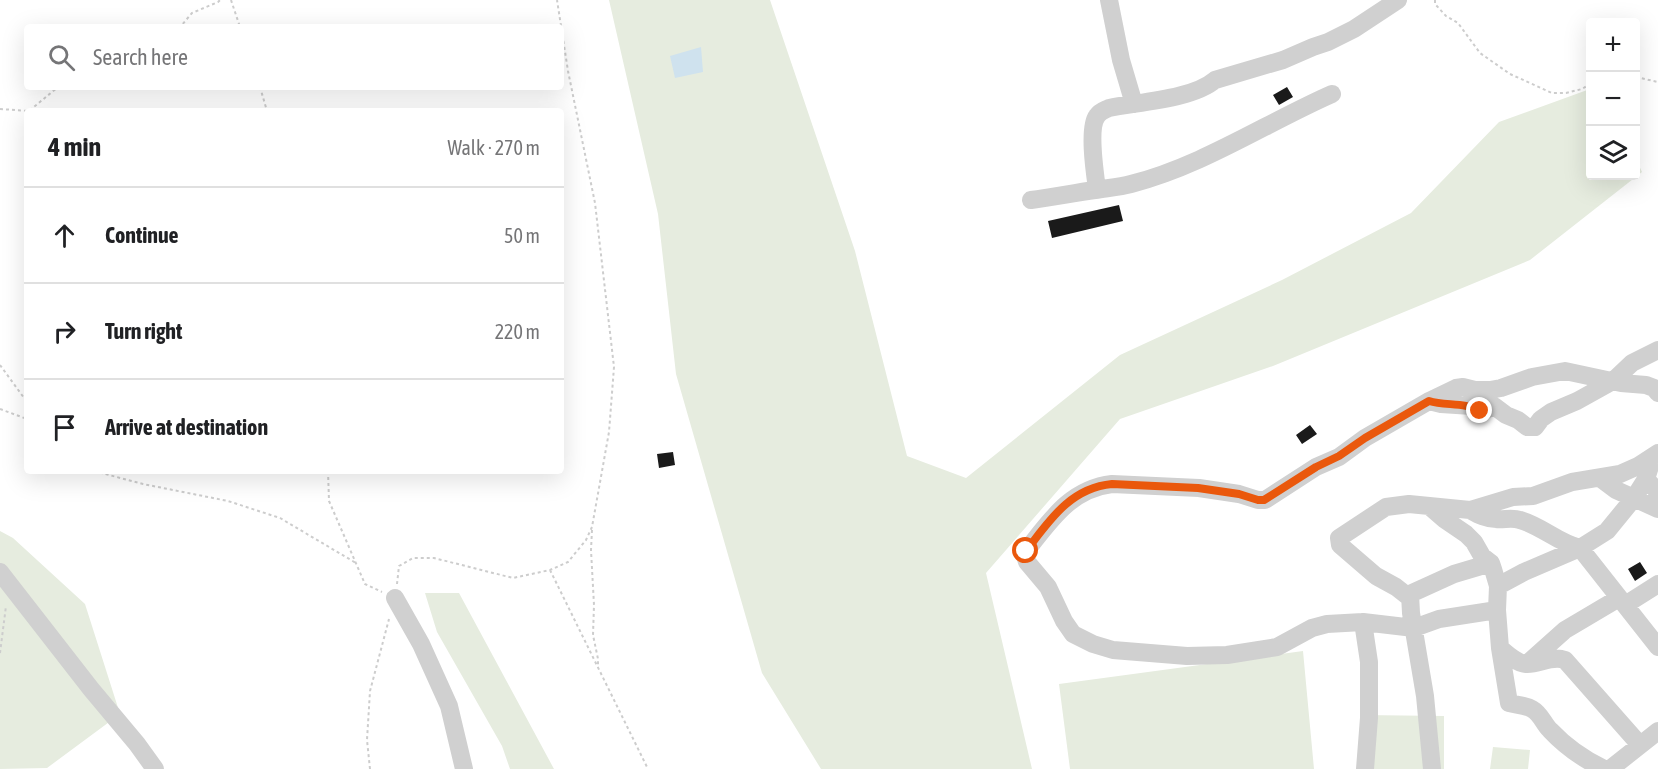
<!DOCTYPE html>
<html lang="en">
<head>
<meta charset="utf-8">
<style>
  :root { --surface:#fff; --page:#f2f2f2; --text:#202124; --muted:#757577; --line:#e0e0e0 }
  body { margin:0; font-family:"Asap Condensed",sans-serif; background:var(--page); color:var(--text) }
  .controls { position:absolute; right:18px; top:18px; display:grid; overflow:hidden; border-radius:6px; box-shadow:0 6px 24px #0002 }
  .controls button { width:54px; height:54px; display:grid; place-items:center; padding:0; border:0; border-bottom:2px solid var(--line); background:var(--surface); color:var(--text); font:30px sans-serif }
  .stop { position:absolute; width:18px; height:18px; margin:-14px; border:4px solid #ea580c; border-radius:50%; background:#fff }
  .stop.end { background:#ea580c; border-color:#fff; box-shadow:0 2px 6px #0008 }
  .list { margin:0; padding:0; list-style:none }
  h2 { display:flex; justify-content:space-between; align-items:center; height:78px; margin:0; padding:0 24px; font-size:26px }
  h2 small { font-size:20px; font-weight:400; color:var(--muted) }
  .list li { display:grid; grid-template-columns:39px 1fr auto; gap:18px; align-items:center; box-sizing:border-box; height:96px; padding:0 24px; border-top:2px solid var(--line) }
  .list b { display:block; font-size:22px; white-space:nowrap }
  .list em { font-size:20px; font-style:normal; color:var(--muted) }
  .icon { flex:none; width:33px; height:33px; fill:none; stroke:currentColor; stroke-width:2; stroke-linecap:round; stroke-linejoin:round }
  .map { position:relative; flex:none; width:1658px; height:769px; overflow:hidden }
  .search { position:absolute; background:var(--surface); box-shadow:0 6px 24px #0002; left:24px; top:24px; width:540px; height:66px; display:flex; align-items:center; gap:15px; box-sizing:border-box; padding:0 21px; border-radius:6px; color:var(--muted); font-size:22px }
  .panel { position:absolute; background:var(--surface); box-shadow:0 6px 24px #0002; left:24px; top:108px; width:540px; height:366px; border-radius:6px }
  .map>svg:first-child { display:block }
  .green { fill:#e6ecdf }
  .water { fill:#cfe2ee }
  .building { fill:#1a1a1a }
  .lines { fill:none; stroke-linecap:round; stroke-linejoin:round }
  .path { stroke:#cdcdcd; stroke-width:2; stroke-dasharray:3 3; stroke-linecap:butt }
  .minor { stroke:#d0d0d0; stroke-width:18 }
  .route { stroke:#ea580c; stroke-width:8 }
</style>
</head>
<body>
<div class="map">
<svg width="1658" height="769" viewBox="0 0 1658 769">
  <rect width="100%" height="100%" fill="#fff"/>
  <path class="green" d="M609,0H770L855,251L907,456L966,478L1120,355L1282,280L1411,213L1499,122L1590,89V176H1636V159L1642,172L1530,260L1273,366L1120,419L986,573L1032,769H821L762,673L676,374L658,214Z
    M0,531L13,538L85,604L120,714L47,768L0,769Z
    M425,593H459L554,769H510L502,746L437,632Z
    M1303,651L1314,769H1070L1059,684Z
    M1362,715L1444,716V769H1360Z
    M1493,747L1530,750L1528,769H1490Z"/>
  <path class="water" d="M701,47L703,72L675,78L670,56Z"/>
  <path class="building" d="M1287,87L1293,97L1279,105L1273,95Z
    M1119,205L1123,221L1052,238L1048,221Z
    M1310,425L1317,434L1302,444L1296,435Z
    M673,452L675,465L659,468L657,454Z
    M1640,562L1647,573L1635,581L1628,569Z"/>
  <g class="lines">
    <path class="path" d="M231,0L240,27
      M1435,0V4L1446,16L1458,23L1480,53L1510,74L1552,93H1566L1582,89L1590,84
      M178,27L181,26L192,13L218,2L220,0
      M1636,77L1658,82
      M260,87L267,111
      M0,109L29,111L58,87
      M0,365L27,402
      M0,409L27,419
      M94,471L143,484L228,501L280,518L356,563
      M328,471L329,501L365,584L382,592
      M592,530L591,550L594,605L593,635L598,659V665
      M550,570L648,769
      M397,584L399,566L413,558H434L513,578L550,570L568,562L586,540L592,527L609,432L614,367L595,203L568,71L557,0
      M0,653L6,606
      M370,769L367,740L370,691L389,619"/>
    <path class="minor" d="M1109,0L1121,60L1134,104
      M1097,189C1095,174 1088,128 1097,116C1100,111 1105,110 1109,108C1139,102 1193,99 1215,80L1283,60L1313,47L1328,42L1354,29L1398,0
      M1031,200C1053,197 1074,193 1095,190C1107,188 1120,187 1131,184C1202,166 1266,123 1332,94
      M1429,401L1441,404L1472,406L1483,411L1494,406L1506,415L1518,420L1527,427H1535L1541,419L1551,412L1577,401L1613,381L1632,363L1658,350
      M1600,478L1616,490L1658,509
      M1646,479L1658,492
      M1429,506L1444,519L1466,534L1474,542L1482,556L1491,563L1493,569L1498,586L1497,610L1500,648L1509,703C1517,705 1525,705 1532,709C1541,714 1543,723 1550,730C1566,747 1583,759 1604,769
      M1470,510C1479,515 1486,519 1496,519C1504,520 1512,517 1520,520C1542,526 1558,543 1580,548L1658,647
      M0,572L91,689L137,744L155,769
      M1498,586L1524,572L1580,548L1607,531L1634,498L1646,479L1653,457
      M395,598L421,644L449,706L464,769
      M1410,598L1396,587L1376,576L1340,545L1339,538L1386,507L1409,504L1470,510L1513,497L1533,496L1572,482L1620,474L1638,466L1658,453
      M1625,605L1658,584
      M1497,610L1439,619L1414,628L1363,622L1327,624L1312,628L1277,647L1227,655L1187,656L1113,650L1093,644L1073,634L1064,621L1048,587L1027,562L1025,556L1026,551C1050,521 1070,489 1112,484L1199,488L1239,494L1258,500H1265L1316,467L1339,457L1365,438L1429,401L1456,388L1463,387L1475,390H1490L1501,388L1532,377L1565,371L1621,383L1646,385L1654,388L1658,393
      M1363,622L1369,662V718L1365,769
      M1500,648C1507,654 1516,663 1526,664C1539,665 1551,655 1565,660L1640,745
      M1528,663L1565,630L1619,598
      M1432,769L1425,696L1411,613L1410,594L1454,574L1491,563
      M1610,769L1658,731"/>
  </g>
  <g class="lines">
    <path class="route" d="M1026,551C1049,521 1070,488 1112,484L1198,488L1239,494L1258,500H1264L1316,467L1339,456L1365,438L1429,401C1446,406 1465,402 1480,411"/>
  </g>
</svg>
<div class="controls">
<button>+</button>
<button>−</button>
<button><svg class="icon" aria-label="layers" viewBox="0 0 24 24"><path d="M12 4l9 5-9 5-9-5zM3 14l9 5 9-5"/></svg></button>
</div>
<div class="stop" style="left:1026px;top:551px"></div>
<div class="stop end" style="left:1480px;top:411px"></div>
<div class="search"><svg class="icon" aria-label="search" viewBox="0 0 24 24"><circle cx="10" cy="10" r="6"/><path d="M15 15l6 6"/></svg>Search here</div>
<section class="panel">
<h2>4 min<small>Walk · 270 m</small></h2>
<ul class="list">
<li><svg class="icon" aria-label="ahead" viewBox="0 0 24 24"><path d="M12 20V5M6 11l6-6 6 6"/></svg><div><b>Continue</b></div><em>50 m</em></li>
<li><svg class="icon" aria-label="right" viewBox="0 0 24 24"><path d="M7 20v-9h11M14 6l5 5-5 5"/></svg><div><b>Turn right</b></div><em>220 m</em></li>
<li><svg class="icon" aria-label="arrive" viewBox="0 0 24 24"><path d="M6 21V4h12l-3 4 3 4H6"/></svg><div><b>Arrive at destination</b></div></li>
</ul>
</section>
</div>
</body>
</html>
